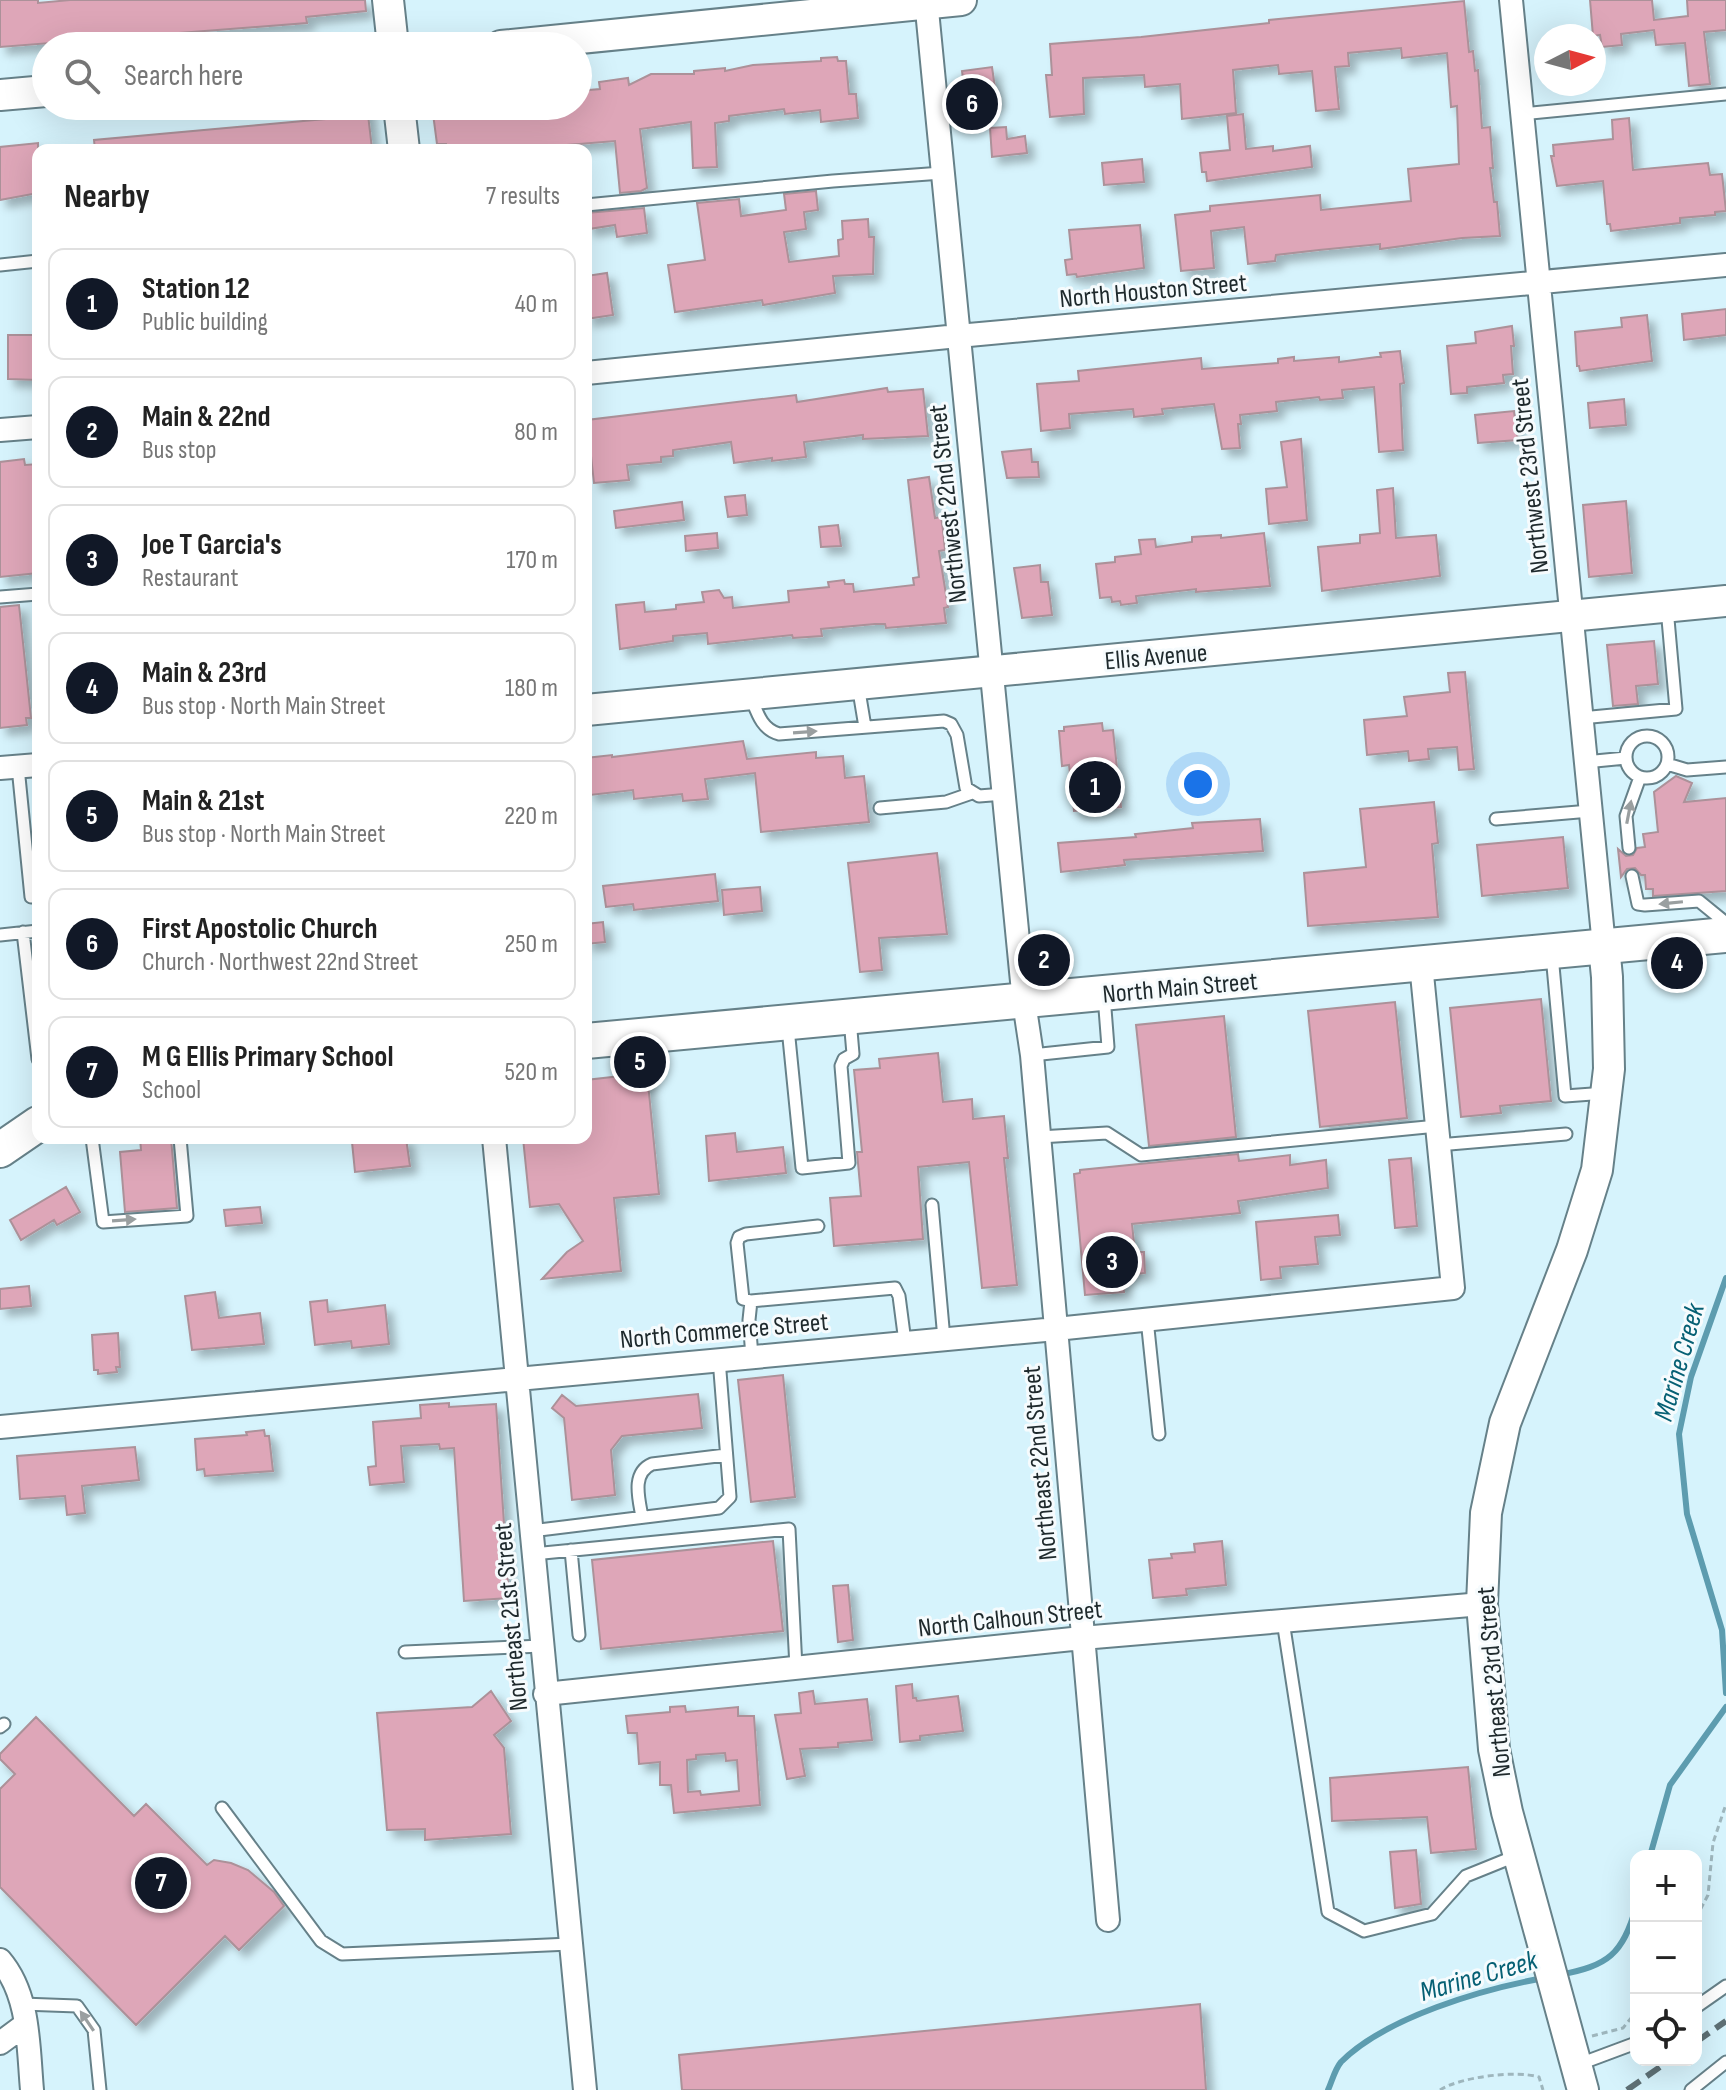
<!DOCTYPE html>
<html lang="en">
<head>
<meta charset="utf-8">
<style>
  :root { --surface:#fff; --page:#f2f2f2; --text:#222; --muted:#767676; --line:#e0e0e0; --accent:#111827 }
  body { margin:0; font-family:"Sofia Sans Condensed",sans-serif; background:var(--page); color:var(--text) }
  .controls { position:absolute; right:24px; bottom:24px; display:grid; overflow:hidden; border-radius:16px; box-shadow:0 8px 32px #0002 }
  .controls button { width:72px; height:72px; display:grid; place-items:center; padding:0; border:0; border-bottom:2px solid var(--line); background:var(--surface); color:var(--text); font:40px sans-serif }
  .compass { position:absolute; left:1534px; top:24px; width:72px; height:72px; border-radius:50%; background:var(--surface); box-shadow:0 8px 32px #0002; rotate:84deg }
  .you { position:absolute; left:1198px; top:784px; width:28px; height:28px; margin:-20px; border:6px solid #fff; border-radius:50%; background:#1a73e8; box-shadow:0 0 0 12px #1a73e833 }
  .badge { display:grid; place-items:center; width:52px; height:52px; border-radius:50%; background:var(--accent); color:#fff; font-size:26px; font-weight:700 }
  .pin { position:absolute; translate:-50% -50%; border:4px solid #fff; box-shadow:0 2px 8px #0006 }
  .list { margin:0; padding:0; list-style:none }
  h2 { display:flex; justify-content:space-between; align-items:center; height:104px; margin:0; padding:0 32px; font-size:34px }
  h2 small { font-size:26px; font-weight:400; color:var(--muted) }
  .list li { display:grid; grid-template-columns:52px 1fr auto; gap:24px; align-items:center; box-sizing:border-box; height:112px; margin:0 16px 16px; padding:0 16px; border:2px solid var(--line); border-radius:16px }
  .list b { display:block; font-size:30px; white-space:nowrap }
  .list p { margin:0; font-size:26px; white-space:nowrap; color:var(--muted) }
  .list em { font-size:26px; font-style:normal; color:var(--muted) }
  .icon { flex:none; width:44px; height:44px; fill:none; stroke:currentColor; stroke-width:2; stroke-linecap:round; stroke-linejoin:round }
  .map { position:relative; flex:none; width:1726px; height:2090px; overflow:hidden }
  .search { position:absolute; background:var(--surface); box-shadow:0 8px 32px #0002; left:32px; top:32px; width:560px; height:88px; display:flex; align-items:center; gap:20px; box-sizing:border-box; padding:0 28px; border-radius:44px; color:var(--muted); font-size:30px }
  .panel { position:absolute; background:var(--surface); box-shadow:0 8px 32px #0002; left:32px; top:144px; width:560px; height:1000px; border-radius:16px }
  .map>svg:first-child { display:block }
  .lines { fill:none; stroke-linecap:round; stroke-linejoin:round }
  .stream { stroke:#5d9caf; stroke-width:6 }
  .building { fill:#dea6b8; stroke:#ac9199; stroke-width:2; fill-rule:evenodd; filter:url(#shadow) }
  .lane-casing { stroke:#668189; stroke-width:15 }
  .street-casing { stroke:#668189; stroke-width:26 }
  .secondary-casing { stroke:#668189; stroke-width:34 }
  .primary-casing { stroke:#668189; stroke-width:38 }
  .path { stroke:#9eb6bd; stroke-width:3; stroke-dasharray:6 4; stroke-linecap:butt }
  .lane { stroke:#fff; stroke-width:11 }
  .street { stroke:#fff; stroke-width:22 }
  .secondary { stroke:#fff; stroke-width:30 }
  .primary { stroke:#fff; stroke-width:34 }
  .rail { stroke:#5e7075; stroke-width:6; stroke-dasharray:16 8; stroke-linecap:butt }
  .oneway { fill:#9a9fa0 }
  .labels { text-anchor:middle; stroke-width:6; stroke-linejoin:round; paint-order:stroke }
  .street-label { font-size:26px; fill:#1e292c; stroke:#f6fbfd }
  .water-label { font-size:28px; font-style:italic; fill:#066074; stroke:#f6fbfd }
</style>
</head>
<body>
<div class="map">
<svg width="1726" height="2090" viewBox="0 0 1726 2090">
  <defs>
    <filter id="shadow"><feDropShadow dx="7" dy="7" stdDeviation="4" flood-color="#0004"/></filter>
  </defs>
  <rect width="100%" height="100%" fill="#d6f3fc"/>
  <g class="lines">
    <path class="stream" d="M1726,1278L1691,1377L1679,1434L1687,1514L1722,1630L1726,1693
      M1650,1856L1670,1785L1726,1707
      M1559,1975C1608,1966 1623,1954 1636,1907
      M1328,2090C1332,2081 1335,2069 1341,2062C1386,2017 1483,1989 1544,1978"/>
  </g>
  <path class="building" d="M0,0H38V3L70,0H365L366,11L306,17L307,23L0,47Z
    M1590,0H1652L1654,20L1688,16L1687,0H1726V30L1704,32L1710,84L1689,86L1685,43L1656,45L1654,30L1621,34L1622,45L1602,47L1600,35L1593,36Z
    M1464,1L1469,52L1473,51L1475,71L1478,70L1482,128L1490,127L1493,168H1490L1494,202H1497L1500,236L1462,238L1380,249V244L1319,250L1276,255L1275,261L1248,264L1244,227L1211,231L1214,268L1181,271L1175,215L1210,211V206L1320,195L1321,210L1411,201L1408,169L1459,164L1457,106L1451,107L1447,53L1402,58L1401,48L1348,53L1349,66L1335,67L1339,109L1316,111L1312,71L1279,74L1278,65L1233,70L1236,113L1182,119L1180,84L1145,87L1144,75L1083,78L1084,114L1050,117L1046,75H1052L1050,44L1141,37L1269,23V20Z
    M837,57L838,61H846L849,94H856L858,118L821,122L820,110L785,114L784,109L729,116V121L715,123L717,167L693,168L691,122L640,129L647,188L641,191L620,193L615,141L505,150H447L446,144H437L432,106H578V91L600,89L599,82L628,78L629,85L651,74H694V71L725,68V71L753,65L821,61V58Z
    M992,67L997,102L972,106L971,102H966L962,71Z
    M334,106H367L372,149L95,150L94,140L336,118Z
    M1243,114L1246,149L1273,146V151L1310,146L1312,167L1207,181L1206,172H1202L1200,153L1230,150L1227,116Z
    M1629,118L1633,170L1708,163L1710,175L1722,174L1726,211L1715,212V215L1680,218V223L1611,231L1610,224H1607L1603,181L1557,186L1551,156H1554L1553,145L1613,139L1612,120Z
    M1006,127L1007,139L1025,136L1027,153L992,157L990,128Z
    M38,143V193L0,200V147Z
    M1142,159L1144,182L1104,185L1102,163Z
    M816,191L818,210L804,212L806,229L784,232L789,262L839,256L838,240L843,239L842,221L868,219L869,237H874L873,274L833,276L835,293L763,305L762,300L675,312L668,265L705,260L697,203L739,199L741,216L786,210L784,194Z
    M644,208L647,233L617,237L615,225L589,229L588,224L586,225V213Z
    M1140,225L1144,268L1077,277L1076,274L1067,275L1065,260L1072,259L1069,230Z
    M607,273L613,315L586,319V276Z
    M1726,309V335L1684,340L1682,314Z
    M1647,315L1652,361L1580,371L1579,366H1577L1575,332L1622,327L1621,318Z
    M1512,326L1514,346H1511L1513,374L1503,375L1504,383L1467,387V393L1451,394L1447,346L1476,343L1475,332Z
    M8,335H38V380L8,379Z
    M1400,351L1404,383L1400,384L1403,450L1379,452L1374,387L1342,390L1343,398L1320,400L1319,397L1276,402L1277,411L1240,415L1241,424H1238L1240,448L1222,449L1214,404L1162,409L1163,414L1134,417L1133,409L1069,414L1070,428L1041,431L1037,384L1079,381L1078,371L1201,358L1202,369L1278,363V359L1294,357V361L1339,357V362L1377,357H1381L1380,353Z
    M887,388L888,392L923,389L928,436L863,439V435L804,442L806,457L772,461V458L734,463L731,442L673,450V456L661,457V462L627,465L629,480L594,483L587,420L796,395L797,402Z
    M1624,399L1626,425L1590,428L1588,403Z
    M1514,411L1518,440L1478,443L1475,415Z
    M1301,439L1307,520L1269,524L1266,489L1287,487L1281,442Z
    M1031,449L1032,462H1038L1039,477L1007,478L1002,452Z
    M24,459L25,465L38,464V573L0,577V462Z
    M929,477L935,518L941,517L943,530L945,550L939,551L948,607L944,608L946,623L886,628L885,624H875L821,629L822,636L793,638L792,635L708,644L707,633L673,636V641L620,649L616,605L644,602L645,612L676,609V605L704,602L702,592L719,590L724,598L732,597L733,608L789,602L788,591L829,587L828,582L844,580L845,584H853L854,592L914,585L913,578L919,577L908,480Z
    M1393,488L1396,538L1436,535L1440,576L1322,591L1318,547L1360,543V535L1380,533L1377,490Z
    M745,495L747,515L728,517L725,497Z
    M1626,501L1632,573L1589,577L1583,505Z
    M682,502L684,520L616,528L614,511Z
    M838,525L841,546L821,547L819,527Z
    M717,533L718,548L686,551L685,536Z
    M1264,533L1270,586L1196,592V589L1136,596L1137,603L1121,605L1120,601L1112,602L1111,597L1100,598L1096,564L1115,562V557L1141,554L1139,540L1155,539L1156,547L1192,542V537L1221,535V538Z
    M1040,565L1041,582H1048L1052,615L1022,618L1014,568Z
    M19,605L31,718H26L27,725L0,728V607Z
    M1654,641L1658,684L1636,686L1638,704L1613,706L1607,645Z
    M1465,672L1474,769L1459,770L1457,747L1428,749L1429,759L1409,761L1408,751L1367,755L1364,720L1407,716L1404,697L1450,692L1448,673Z
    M1102,723L1103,731L1113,730L1121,807L1074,811L1069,765L1062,766L1059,731H1064V727Z
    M743,741L747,759L816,752V758L843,756L845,778L864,776L869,822L761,832L755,773L705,779L708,799L683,801L682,794L634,799L633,790L590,795L588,792L586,758L612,755V757Z
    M1676,776L1692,783L1684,802L1726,798V891L1653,896V889H1646L1645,875H1641L1635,868L1627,869L1621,877L1618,849L1626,856L1633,855L1637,848L1645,847L1643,834L1658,832L1654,792Z
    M1434,802L1438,843L1432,844L1438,917L1308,926L1304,873L1366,867L1360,809Z
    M1260,819L1263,851L1124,860L1125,865L1061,872L1058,843L1136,837L1135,834L1193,828L1192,823Z
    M1563,837L1568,888L1482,896L1477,845Z
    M937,853L947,934L879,938L882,970L860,972L848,863Z
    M715,874L718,901L634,910L633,904L606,907L603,886Z
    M760,887L762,911L724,915L722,890Z
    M603,922L605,942L586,944V924Z
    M1541,999L1551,1101L1500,1106L1501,1113L1461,1117L1450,1008Z
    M1395,1002L1407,1118L1320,1127L1308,1011Z
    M1224,1016L1236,1137L1149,1146L1136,1025Z
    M938,1053L943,1102L972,1099L973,1119L1004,1116L1008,1158H1004L1017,1285L982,1288L969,1162L918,1167L923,1239L834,1246L830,1198L861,1196L857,1152H862L854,1070L880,1068L879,1059Z
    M647,1073L659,1194L614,1198L621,1271L542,1279L567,1252L583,1241L559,1204L530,1207L523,1138H586V1080Z
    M735,1133L737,1152L783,1147L786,1173L709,1181L706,1136Z
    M140,1138H171L177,1208L125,1212L120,1152L141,1150Z
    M383,1138H406L410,1166L355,1172L352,1142Z
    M1238,1154L1239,1161L1290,1155V1165L1326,1160L1328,1188L1238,1201L1240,1213L1132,1224L1135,1252H1144L1145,1273L1123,1276L1124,1292L1085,1295L1074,1174L1080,1173V1170Z
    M1411,1158L1417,1226L1395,1228L1389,1160Z
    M66,1187L80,1212L57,1225L54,1220L21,1240L10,1220Z
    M260,1207L262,1223L226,1226L224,1210Z
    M1338,1215L1340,1235L1315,1237L1318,1264L1280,1267L1281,1278L1261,1280L1256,1222Z
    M29,1286L31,1306L0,1309V1289Z
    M215,1292L219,1318L260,1313L264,1344L192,1350L185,1296Z
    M327,1300L328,1312L385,1305L389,1344L352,1348L351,1341L315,1345L310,1302Z
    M118,1333L120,1367H116L117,1372L98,1374V1370H94L92,1335Z
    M783,1375L795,1497L751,1502L738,1380Z
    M698,1394L702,1428L622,1436L611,1450L615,1495L572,1500L564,1418L552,1408L562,1395L576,1406Z
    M449,1403V1407L496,1404L509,1598L464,1601L454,1448L440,1449L439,1444L401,1446L404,1482L370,1485L368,1467L376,1466L373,1422L421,1418L420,1405Z
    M264,1430L265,1436H269L273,1471L205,1476L204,1469L197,1470L195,1439L247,1435L246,1432Z
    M135,1447L139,1480L82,1486L85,1513L67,1515L65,1496L20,1499L17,1456Z
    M773,1541L783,1631L601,1649L592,1560Z
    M1222,1541L1226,1585L1186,1589L1187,1595L1153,1598L1149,1560L1172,1558L1171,1554L1195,1552L1194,1544Z
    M848,1585L853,1640L838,1642L833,1586Z
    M912,1684L913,1698H916L917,1701L958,1696L963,1731L920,1736V1740L900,1742L896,1686Z
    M491,1691L511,1721L494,1735L504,1748L511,1834L425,1840V1829L387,1830L377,1713L472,1707Z
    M813,1691L815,1704L867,1699L872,1740L838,1743V1747L800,1749L805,1776L787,1779L775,1715L801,1713L799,1693Z
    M685,1706L686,1712L738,1707V1716H754L760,1805L674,1813L671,1785H660V1762L639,1764L637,1733H628L626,1716L670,1712V1707ZM725,1753L726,1761L737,1760L739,1791L701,1795L700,1791L688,1792L687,1760L696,1759V1755Z
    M36,1717L134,1816L146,1804L207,1865L214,1860L231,1863L248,1870L274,1892L284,1906L239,1950L225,1936L136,2025L0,1887V1789L15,1774L0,1759V1754Z
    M1468,1767L1476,1849L1431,1853L1427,1817L1332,1821L1330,1778Z
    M1416,1850L1421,1904L1395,1908L1390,1852Z
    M1200,2004L1206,2090H682L679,2055Z"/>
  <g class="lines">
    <defs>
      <path id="lane" d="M1521,114L1726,94
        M586,205L833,181L942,173
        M0,265L38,261
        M0,597L38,594
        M858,685L865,727
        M750,695C757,712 761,729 779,734L944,721L951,724L957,735L966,788L979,796L1004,794
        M1581,718L1676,709L1667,608
        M1626 757a21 21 0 1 1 42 0a21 21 0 1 1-42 0Z
        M1585,762L1626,758
        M1667,764L1687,770L1726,767
        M18,767L31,897
        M880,808L946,802L972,793
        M1496,819L1590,811
        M1629,848L1626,816L1640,777
        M1632,876L1638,904L1645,905L1699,901L1726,923
        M23,932L38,1059
        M0,935L38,931
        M1552,955L1565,1096L1606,1093
        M788,1028L802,1168L849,1163L841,1066L844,1059L853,1054L850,1019
        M1032,1055L1108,1047L1104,996
        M1039,1137L1107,1133L1141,1155L1437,1126
        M92,1138L103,1222L187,1216L180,1138
        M1438,1145L1566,1134
        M932,1205L944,1339
        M818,1226L746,1234L739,1237L737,1243L743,1299L751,1301L895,1288L899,1296L905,1342
        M751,1301L749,1320L752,1356
        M1147,1319L1159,1434
        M642,1517C639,1499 631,1473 652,1464L726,1455
        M531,1531L719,1508L730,1497L719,1359
        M571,1550L579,1635
        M533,1554L789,1529L796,1668
        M1283,1621L1328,1912L1364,1931L1432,1914L1466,1876L1518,1855
        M405,1652L541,1646
        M0,1727L4,1724
        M222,1808L321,1941L342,1954L570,1944
        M22,2004L77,2006L94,2030L100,2090
        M1696,2007L1726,1986
        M1577,2065L1636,2043
        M1691,2090L1726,2062"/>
      <path id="street" d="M926,0L1024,1002L1032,1055L1108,1920
        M1511,0L1604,946
        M586,373L958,336L1726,265
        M0,430L38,427
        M0,768L38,765
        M494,1138L585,2090
        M0,1427L1056,1329L1453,1288L1421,964
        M545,1694L1082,1638L1482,1604
        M0,1960C30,1995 28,2046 32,2090
        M0,2043L26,2024"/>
      <path id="secondary" d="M388,0L393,46
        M501,46L961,0
        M0,95L46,91
        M399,106L404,150
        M586,710L1726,601
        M1583,2090L1507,1812L1494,1749L1482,1604L1486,1513L1505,1423L1572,1250L1597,1170L1609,1069L1607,977L1604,946"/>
      <path id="primary" d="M586,1041L1726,935
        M0,1150L38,1124"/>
    </defs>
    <use href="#lane" class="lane-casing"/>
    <use href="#street" class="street-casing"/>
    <use href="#secondary" class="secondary-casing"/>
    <use href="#primary" class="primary-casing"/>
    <path class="path" d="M1696,1918L1708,1895L1713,1843L1726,1804
      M1592,2036L1623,2028L1636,2012
      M1440,2090C1460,2077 1516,2070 1539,2077L1543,2090"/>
    <use href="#lane" class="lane"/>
    <use href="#street" class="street"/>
    <use href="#secondary" class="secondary"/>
    <use href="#primary" class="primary"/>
    <path class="rail" d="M1696,2042L1726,2021
      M1627,2090L1670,2060"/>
  </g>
  <defs><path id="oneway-solid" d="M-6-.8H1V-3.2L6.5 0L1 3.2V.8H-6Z" transform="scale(2)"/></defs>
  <g class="oneway">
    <use href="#oneway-solid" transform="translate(805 732) rotate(-4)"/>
    <use href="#oneway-solid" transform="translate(1629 812) rotate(-79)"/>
    <use href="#oneway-solid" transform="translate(1671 903) rotate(174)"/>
    <use href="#oneway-solid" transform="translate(124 1220) rotate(-4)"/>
    <use href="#oneway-solid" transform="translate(87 2021) rotate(-124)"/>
  </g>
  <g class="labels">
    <g class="street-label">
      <text transform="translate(1153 290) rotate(-5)" y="9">North Houston Street</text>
      <text transform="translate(1529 476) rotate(-96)" y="9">Northwest 23rd Street</text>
      <text transform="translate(947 504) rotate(-96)" y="9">Northwest 22nd Street</text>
      <text transform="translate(1156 656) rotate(-5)" y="9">Ellis Avenue</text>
      <text transform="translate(1180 987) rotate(-5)" y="9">North Main Street</text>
      <text transform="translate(724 1330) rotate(-5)" y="9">North Commerce Street</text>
      <text transform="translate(1039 1463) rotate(-95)" y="9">Northeast 22nd Street</text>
      <text transform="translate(510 1617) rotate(-95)" y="9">Northeast 21st Street</text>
      <text transform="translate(1010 1618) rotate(-6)" y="9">North Calhoun Street</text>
      <text transform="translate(1493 1682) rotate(-95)" y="9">Northeast 23rd Street</text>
    </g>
    <g class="water-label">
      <text transform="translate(1678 1362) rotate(-74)" y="10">Marine Creek</text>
      <text transform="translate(1478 1975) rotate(-16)" y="10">Marine Creek</text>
    </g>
  </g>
</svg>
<div class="controls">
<button>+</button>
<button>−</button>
<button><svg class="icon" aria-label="locate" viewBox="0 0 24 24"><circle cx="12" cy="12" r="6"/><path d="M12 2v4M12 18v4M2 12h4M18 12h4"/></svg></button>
</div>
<svg class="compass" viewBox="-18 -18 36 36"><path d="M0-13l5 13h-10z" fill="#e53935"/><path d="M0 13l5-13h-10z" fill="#767676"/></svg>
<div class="you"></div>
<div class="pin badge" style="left:1095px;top:787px">1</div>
<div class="pin badge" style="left:1044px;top:960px">2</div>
<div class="pin badge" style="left:1112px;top:1262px">3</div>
<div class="pin badge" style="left:1677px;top:963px">4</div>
<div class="pin badge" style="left:640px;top:1062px">5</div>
<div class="pin badge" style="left:972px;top:104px">6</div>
<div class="pin badge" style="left:161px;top:1883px">7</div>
<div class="search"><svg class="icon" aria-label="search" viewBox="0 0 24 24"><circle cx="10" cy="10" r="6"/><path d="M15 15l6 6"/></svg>Search here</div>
<section class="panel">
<h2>Nearby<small>7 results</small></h2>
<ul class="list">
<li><span class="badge">1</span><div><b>Station 12</b><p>Public building</p></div><em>40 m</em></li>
<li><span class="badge">2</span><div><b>Main &amp; 22nd</b><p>Bus stop</p></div><em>80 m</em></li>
<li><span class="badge">3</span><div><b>Joe T Garcia's</b><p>Restaurant</p></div><em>170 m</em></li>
<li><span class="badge">4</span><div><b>Main &amp; 23rd</b><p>Bus stop · North Main Street</p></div><em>180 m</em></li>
<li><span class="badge">5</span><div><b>Main &amp; 21st</b><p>Bus stop · North Main Street</p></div><em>220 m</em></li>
<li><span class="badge">6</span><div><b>First Apostolic Church</b><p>Church · Northwest 22nd Street</p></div><em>250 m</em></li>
<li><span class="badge">7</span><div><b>M G Ellis Primary School</b><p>School</p></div><em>520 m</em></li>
</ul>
</section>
</div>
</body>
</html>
